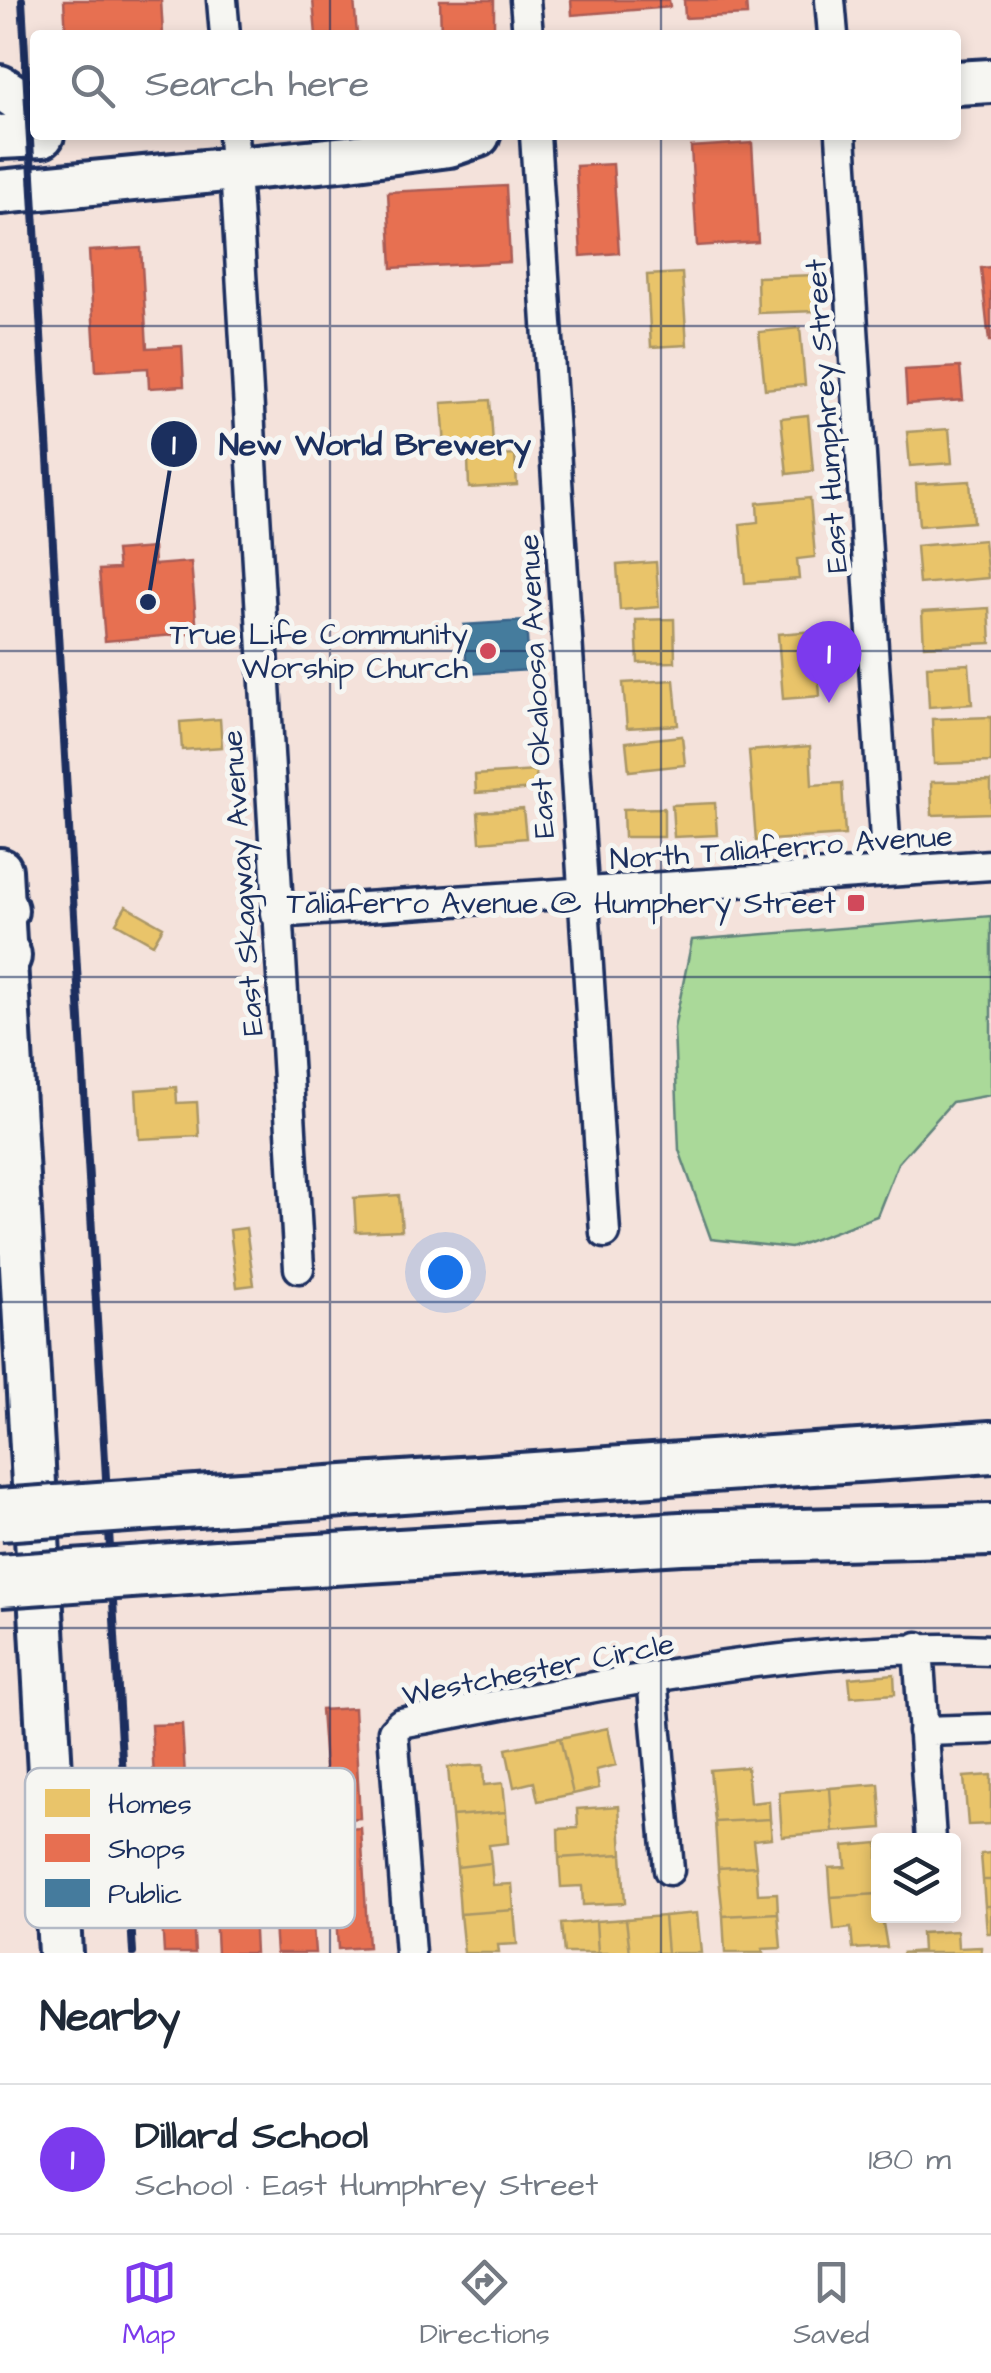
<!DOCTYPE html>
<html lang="en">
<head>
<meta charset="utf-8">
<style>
  :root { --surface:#fff; --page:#f6f6f7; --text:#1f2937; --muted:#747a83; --line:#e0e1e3; --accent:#7c3aed }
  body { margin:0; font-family:"Architects Daughter",sans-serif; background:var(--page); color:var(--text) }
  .controls { position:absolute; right:30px; bottom:30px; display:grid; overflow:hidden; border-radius:10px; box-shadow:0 5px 15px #0003 }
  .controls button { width:90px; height:90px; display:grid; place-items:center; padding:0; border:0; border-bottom:2px solid var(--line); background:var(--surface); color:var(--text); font:50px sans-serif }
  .you { position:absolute; left:445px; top:1272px; width:35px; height:35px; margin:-25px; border:8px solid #fff; border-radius:50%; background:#1a73e8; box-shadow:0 0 0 15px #1a73e833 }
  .badge { display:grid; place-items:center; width:65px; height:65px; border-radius:50%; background:var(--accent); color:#fff; font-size:32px; font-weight:700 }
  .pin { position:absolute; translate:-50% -82px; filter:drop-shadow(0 2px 5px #0008) }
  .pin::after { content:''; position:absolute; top:52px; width:35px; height:30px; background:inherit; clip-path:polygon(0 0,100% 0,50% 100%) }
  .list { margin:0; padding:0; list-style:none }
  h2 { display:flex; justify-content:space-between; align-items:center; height:130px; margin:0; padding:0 40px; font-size:42px }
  h2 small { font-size:32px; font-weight:400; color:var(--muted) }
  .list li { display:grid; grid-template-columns:65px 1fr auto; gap:30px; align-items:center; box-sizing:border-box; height:150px; padding:0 40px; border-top:2px solid var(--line) }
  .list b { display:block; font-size:38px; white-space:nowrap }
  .list p { margin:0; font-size:32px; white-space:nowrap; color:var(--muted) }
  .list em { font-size:32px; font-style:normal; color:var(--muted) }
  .icon { flex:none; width:55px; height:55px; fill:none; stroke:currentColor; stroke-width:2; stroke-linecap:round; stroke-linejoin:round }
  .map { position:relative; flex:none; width:991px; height:1953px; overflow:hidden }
  .search { position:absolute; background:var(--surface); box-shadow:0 5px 15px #0003; left:30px; right:30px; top:30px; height:110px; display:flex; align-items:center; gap:25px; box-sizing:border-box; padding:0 35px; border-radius:10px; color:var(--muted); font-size:38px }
  .sheet { height:280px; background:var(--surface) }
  nav { display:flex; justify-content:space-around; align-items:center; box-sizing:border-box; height:140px; border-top:2px solid var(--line); background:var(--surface); font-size:28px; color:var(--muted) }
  nav a { display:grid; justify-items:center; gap:5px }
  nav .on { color:var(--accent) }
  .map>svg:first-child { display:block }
  .green { fill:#aad999; stroke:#62847c; stroke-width:2.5 }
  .homes { fill:#e9c46a; stroke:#ab9766; stroke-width:2.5 }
  .shops { fill:#e76f51; stroke:#aa5c55; stroke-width:2.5 }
  .public { fill:#457b9d; stroke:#38648a; stroke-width:2.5 }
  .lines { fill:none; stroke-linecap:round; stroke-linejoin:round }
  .minor-casing { stroke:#1b2f5e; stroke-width:35 }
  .primary-casing { stroke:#1b2f5e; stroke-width:50 }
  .motorway-casing { stroke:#1b2f5e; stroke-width:58 }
  .minor { stroke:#f6f6f2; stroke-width:28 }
  .primary { stroke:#f6f6f2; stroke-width:42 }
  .motorway { stroke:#f6f6f2; stroke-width:50 }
  .rail { stroke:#1b2f5e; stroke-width:8 }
  .motorway-bridge-casing { stroke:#1b2f5e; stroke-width:58; stroke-linecap:butt }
  .motorway-bridge { stroke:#f6f6f2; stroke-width:50 }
  .grid { fill:none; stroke:#1b2f5e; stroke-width:2.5; stroke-opacity:0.55 }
  .poi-dot { fill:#d1495b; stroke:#f6f6f2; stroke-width:4 }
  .labels { text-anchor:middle; stroke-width:10; stroke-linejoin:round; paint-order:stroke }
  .street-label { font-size:30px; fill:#1b2f5e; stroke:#f6f6f2 }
  .poi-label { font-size:30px; fill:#1b2f5e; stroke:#f6f6f2; text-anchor:end }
  .key { fill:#f6f6f2; stroke:#b4bac6; stroke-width:2.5 }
  .key-label { font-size:28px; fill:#1b2f5e }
  .leader { fill:none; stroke:#1b2f5e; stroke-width:4 }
  .callout-dot { fill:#1b2f5e; stroke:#f6f6f2; stroke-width:4 }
  .mark-label { font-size:30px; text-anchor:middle; font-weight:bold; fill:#fff }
  .callout-label { font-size:32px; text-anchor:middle; font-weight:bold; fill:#1b2f5e; stroke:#f6f6f2; stroke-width:10; stroke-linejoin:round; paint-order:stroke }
</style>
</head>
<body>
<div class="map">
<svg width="991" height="1953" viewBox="0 0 991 1953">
  <rect width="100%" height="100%" fill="#f4e2db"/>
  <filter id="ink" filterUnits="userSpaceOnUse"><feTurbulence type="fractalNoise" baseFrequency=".01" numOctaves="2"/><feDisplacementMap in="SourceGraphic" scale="20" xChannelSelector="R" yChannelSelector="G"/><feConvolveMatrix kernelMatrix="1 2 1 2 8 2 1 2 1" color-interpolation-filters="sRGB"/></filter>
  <g filter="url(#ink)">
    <path class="green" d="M991,916V1095L952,1102L898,1163L877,1216L791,1248L711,1239L679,1150L674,1028L692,940Z"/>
    <path class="homes" d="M682,273L687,345L651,347L647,275Z
      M816,275L817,311L758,313L757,277Z
      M800,328L805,385L765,389L759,332Z
      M490,400L493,444L445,447L442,403Z
      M808,415L813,471L787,474L781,418Z
      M949,429L952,463L910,466L907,432Z
      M515,455L517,485L469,488L468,458Z
      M970,481L973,522L919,526L916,484Z
      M810,498L815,557L797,559L799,579L745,583L740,524L758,522L757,503Z
      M984,540L988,578L919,584L916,546Z
      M656,562L659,607L620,610L617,565Z
      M989,608L991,643L924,646L922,612Z
      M674,619L675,662L638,663L636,620Z
      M815,631L820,696L783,699L778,634Z
      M969,664L972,704L929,707L927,666Z
      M674,680L678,725L627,728L623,683Z
      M991,717V762L934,764L932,719Z
      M220,719L222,747L182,750L180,722Z
      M682,736L685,765L629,771L626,742Z
      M810,746L812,785L842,783L845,835L756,841L749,751Z
      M536,771L537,789L476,793L475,775Z
      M991,781V813L932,815L931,782Z
      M715,803L717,835L674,837L672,805Z
      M664,808V837H624L623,809Z
      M523,809L526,838L480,842L478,812Z
      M126,906L163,927L153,944L116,923Z
      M176,1087L177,1103L197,1102L199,1136L139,1139L136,1090Z
      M399,1195L402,1230L356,1232L354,1198Z
      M246,1228L254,1285L237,1287L230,1230Z
      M894,1674L895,1694L851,1697L849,1678Z
      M608,1728L616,1765L596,1770L599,1788L573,1794L560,1738Z
      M560,1738L573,1794L538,1801L534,1782L514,1787L506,1749Z
      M483,1765L484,1785L503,1783L506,1812L452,1816L448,1767Z
      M747,1767L750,1803L769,1801L770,1819L715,1822L710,1770Z
      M991,1775V1824L968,1825L964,1777Z
      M879,1784L882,1828L833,1832L830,1788Z
      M830,1788L833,1832L782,1836L779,1792Z
      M619,1806L622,1854L559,1858L558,1829L578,1828L577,1809Z
      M506,1812L508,1843L489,1845L491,1863L457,1867L452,1816Z
      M770,1819L772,1838L753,1840L756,1866L718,1868L715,1822Z
      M878,1843V1894L831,1897L829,1868L846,1867L844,1846Z
      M991,1853V1880H983L981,1854Z
      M622,1854L625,1903L583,1905L582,1886L561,1887L559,1858Z
      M491,1863L493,1885L512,1884L514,1910L460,1914L457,1867Z
      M756,1866L758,1894L777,1893L778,1913L723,1916L718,1868Z
      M983,1880H991V1906H985Z
      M878,1894L887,1947L853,1949L851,1928L834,1930L831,1897Z
      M985,1906H991V1933H987Z
      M514,1910L517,1944L498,1945L499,1953H464L460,1914Z
      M697,1913L701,1953H667L664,1916Z
      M778,1913L781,1948L762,1949L763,1953H725L723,1916Z
      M664,1916L667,1953H630L626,1919Z
      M626,1919L630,1953H598L596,1921Z
      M596,1921L598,1953H564L561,1924Z
      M957,1931L958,1948L981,1947V1953H901L922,1951L921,1933Z"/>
    <path class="shops" d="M64,0H161L163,35H66Z
      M313,0H354L357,35H316Z
      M440,0H494V35H441Z
      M571,0H669L670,7L572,15Z
      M684,0H746L747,15L685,18Z
      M752,143L758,242L697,246L691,147Z
      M613,164L619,253L581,256L576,166Z
      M506,186L510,262L392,268L388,192Z
      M141,248L147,348L182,346L184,386L149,388L148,368L96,371L89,251Z
      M991,267V341H989L981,268Z
      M960,367L963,400L907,404L905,370Z
      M153,548L154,565L191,562L197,633L105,641L99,570L118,569L116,551Z
      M354,1708L360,1818L329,1820L321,1710Z
      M182,1724L195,1953H164L151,1725Z
      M361,1828L368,1947L338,1949L331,1830Z
      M307,1844L315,1953H276L269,1847Z
      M250,1848L255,1953H217L212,1850Z"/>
    <path class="public" d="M526,621L529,670L467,674L464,625Z"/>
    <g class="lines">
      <defs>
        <path id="minor" d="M222,0L225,35
          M525,0L528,35
          M830,0L833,35
          M233,135L299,1268
          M535,135L605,1233
          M841,135L887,872
          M275,913L991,865
          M918,1647L931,1840
          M652,1677L669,1870
          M923,1731L991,1729
          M410,1953L393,1731L401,1723C588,1689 801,1641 991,1650"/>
        <path id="primary" d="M956,83L991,81
          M0,87L35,110
          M0,137L42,135
          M0,192L349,158L449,145L478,135
          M0,870L60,1953"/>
        <path id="motorway" d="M0,910H2
          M0,956H5
          M211,1500L991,1447
          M217,1566L681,1538L991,1530"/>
      </defs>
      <use href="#minor" class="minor-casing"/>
      <use href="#primary" class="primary-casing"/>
      <use href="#motorway" class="motorway-casing"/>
      <use href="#minor" class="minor"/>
      <use href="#primary" class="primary"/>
      <use href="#motorway" class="motorway"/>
      <path class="rail" d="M22,0L133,1953"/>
      <defs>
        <path id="motorway-bridge" d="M0,1515L211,1500
          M0,1581L217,1566"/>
      </defs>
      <use href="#motorway-bridge" class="motorway-bridge-casing"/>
      <use href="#motorway-bridge" class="motorway-bridge"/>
    </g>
  </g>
  <path class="grid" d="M330,0V35M661,0V35M330,135V1953M661,135V1953M0,326H991M0,651H991M0,977H991M0,1302H991M0,1628H991"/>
  <g class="poi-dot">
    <circle cx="488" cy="651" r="10"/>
    <rect x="846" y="893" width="20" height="20" rx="5"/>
  </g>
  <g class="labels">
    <g class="street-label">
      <text transform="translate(826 416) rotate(-94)" y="10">East Humphrey Street</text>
      <text transform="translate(536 686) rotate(-93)" y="10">East Okaloosa Avenue</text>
      <text transform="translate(781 847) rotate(-4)" y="10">North Taliaferro Avenue</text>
      <text transform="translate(242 883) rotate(-94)" y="10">East Skagway Avenue</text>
      <text transform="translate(538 1669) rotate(-11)" y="10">Westchester Circle</text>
    </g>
    <g class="poi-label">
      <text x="468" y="644">True Life Community<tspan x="468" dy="34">Worship Church</tspan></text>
      <text x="836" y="913">Taliaferro Avenue @ Humphery Street</text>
    </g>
  </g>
  <rect x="25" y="1768" width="330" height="160" rx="15" class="key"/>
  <rect x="45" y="1789" width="45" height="28" fill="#e9c46a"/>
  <rect x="45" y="1834" width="45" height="28" fill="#e76f51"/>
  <rect x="45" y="1879" width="45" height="28" fill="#457b9d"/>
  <g class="key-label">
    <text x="108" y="1813">Homes</text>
    <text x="108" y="1858">Shops</text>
    <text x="108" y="1903">Public</text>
  </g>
  <path class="leader" d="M148 602L174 444"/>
  <g class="callout-dot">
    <circle cx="148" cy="602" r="10"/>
    <circle cx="174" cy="444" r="25"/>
  </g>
  <g class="mark-label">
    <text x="174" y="454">1</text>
  </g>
  <g class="callout-label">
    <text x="375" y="455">New World Brewery</text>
  </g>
</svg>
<div class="controls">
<button><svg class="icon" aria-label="layers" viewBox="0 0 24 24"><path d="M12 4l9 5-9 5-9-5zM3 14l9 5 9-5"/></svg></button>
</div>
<div class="you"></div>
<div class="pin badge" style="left:829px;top:703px">1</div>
<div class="search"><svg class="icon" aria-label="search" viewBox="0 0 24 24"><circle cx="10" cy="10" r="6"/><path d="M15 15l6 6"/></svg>Search here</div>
</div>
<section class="sheet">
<h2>Nearby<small></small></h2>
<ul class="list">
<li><span class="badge">1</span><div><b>Dillard School</b><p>School · East Humphrey Street</p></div><em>180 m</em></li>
</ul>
</section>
<nav>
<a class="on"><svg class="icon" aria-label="map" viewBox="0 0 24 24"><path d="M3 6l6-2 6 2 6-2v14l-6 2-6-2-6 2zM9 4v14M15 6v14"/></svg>Map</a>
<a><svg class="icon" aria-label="directions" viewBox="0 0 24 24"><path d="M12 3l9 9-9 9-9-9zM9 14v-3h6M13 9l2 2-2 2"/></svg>Directions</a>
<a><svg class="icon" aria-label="saved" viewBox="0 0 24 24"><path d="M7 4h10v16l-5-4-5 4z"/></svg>Saved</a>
</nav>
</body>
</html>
